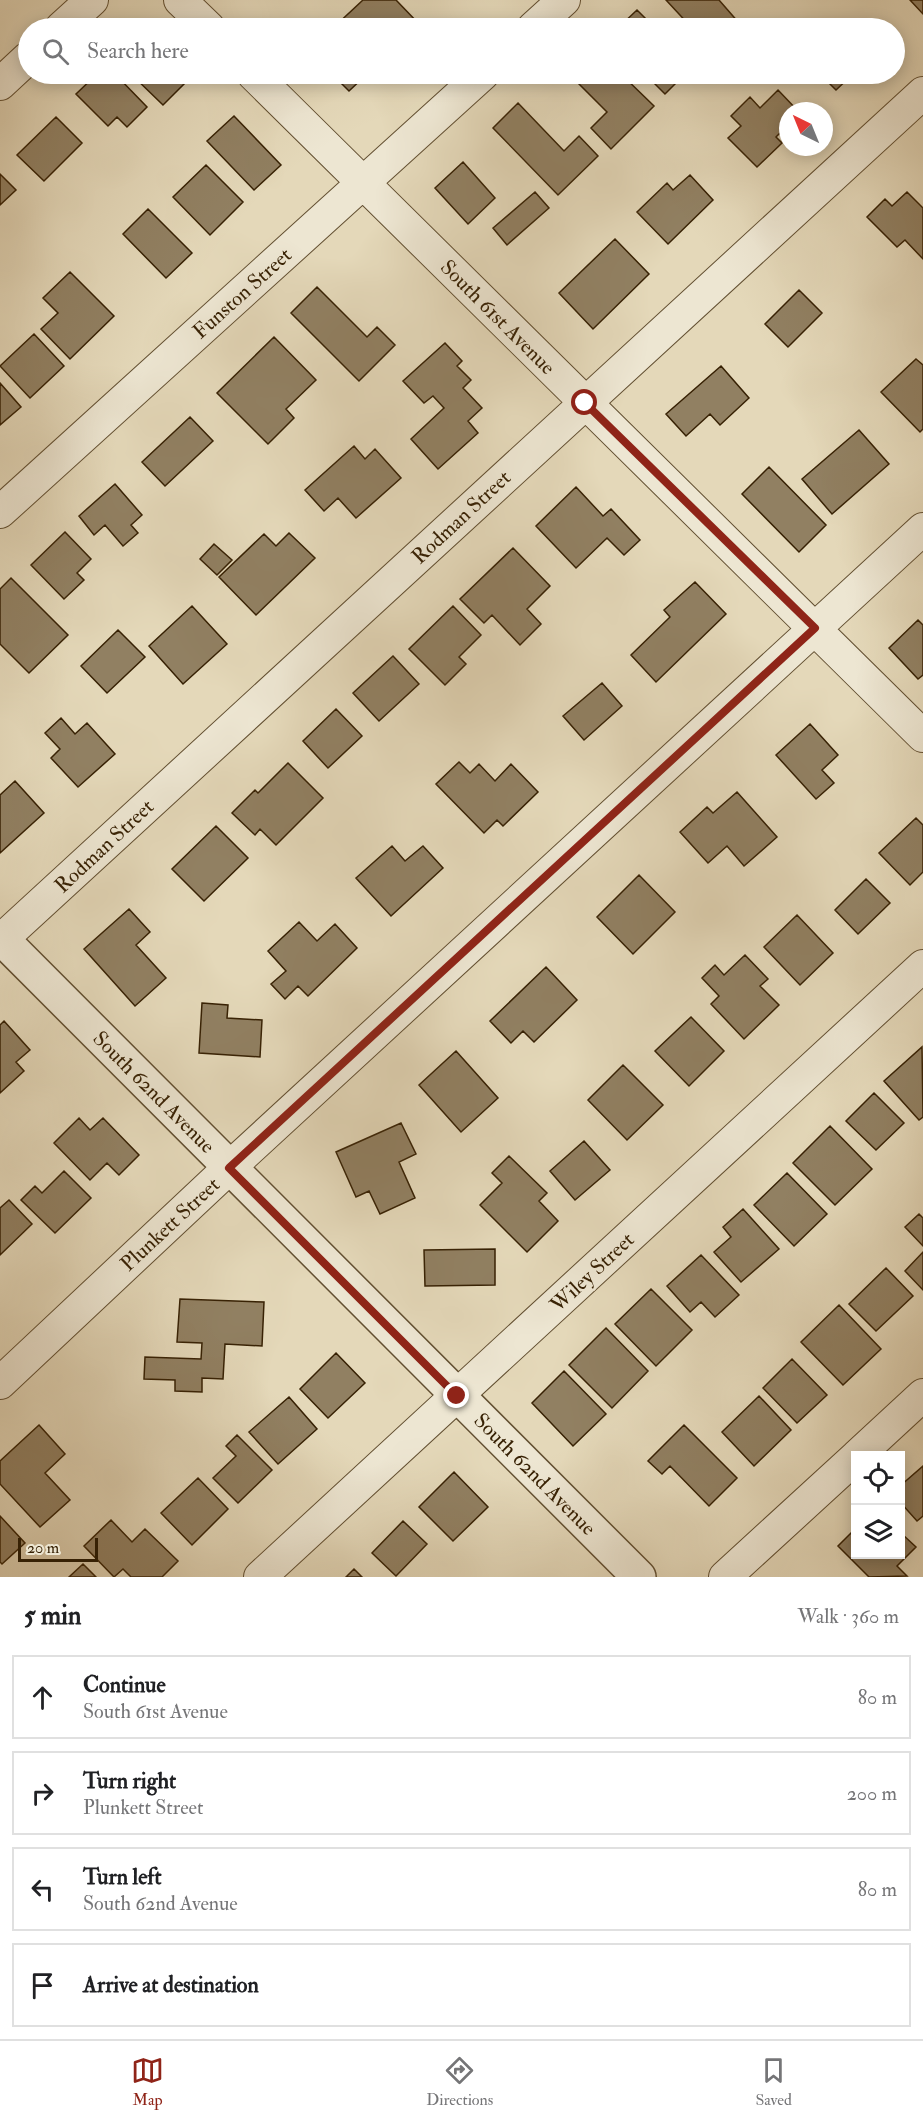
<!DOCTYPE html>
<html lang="en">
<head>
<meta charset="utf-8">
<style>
  :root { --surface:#fff; --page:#f2f2f2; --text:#202124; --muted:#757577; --line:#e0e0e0; --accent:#8f2418 }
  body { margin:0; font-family:"IM FELL Double Pica",serif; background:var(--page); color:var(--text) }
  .controls { position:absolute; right:18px; bottom:18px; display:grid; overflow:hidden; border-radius:0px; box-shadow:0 3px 15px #0003 }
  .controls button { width:54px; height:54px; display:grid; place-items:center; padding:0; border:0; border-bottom:2px solid var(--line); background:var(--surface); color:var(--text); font:30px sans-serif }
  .compass { position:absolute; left:779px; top:102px; width:54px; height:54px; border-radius:50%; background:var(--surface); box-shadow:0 3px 15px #0003; rotate:317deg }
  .scale { position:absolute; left:18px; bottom:15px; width:80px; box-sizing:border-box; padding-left:6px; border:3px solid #372104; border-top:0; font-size:16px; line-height:21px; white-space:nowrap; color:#372104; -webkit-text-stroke:4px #ede6d2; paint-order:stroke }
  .stop { position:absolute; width:18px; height:18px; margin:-14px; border:4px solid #8f2418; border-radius:50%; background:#fff }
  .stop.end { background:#8f2418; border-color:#fff; box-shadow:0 2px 6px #0008 }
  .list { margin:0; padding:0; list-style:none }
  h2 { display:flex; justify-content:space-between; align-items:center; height:78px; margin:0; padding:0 24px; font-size:26px }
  h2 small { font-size:20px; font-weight:400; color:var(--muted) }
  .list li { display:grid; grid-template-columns:39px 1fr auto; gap:18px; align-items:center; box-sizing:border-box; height:84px; margin:0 12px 12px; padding:0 12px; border:2px solid var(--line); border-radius:0px }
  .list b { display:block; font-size:22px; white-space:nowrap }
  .list p { margin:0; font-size:20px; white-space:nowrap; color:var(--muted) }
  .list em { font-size:20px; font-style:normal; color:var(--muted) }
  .icon { flex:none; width:33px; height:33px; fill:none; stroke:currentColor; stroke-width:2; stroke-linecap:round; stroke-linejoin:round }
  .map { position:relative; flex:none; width:923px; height:1577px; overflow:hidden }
  .search { position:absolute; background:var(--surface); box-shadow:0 3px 15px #0003; left:18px; right:18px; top:18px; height:66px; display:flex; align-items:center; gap:15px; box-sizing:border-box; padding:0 21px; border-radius:33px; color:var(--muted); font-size:22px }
  .sheet { height:462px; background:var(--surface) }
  nav { display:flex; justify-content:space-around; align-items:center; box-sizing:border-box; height:84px; border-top:2px solid var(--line); background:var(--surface); font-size:16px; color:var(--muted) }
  nav a { display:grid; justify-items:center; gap:3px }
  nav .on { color:var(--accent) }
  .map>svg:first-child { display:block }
  .building { fill:#918062; stroke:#372104; stroke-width:1.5 }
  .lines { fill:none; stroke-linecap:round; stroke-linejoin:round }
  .minor-casing { stroke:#624f31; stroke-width:34 }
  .tertiary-casing { stroke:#624f31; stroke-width:36 }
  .minor { stroke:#ede6d2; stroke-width:32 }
  .tertiary { stroke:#ede6d2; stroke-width:33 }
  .route { stroke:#8f2418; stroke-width:8 }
  .labels { text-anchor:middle; stroke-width:5; stroke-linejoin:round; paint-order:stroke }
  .street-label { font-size:21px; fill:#372104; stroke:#ede6d2 }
</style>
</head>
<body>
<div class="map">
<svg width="923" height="1577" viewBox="0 0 923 1577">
  <rect width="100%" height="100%" fill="#e4d8b9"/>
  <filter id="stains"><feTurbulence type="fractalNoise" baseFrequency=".00333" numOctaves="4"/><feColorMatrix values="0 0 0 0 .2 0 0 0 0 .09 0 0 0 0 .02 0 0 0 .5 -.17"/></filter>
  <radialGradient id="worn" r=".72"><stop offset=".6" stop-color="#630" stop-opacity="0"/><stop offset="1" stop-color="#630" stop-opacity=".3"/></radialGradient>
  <path class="building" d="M363,0H396L419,24L414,28H333Z
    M666,0H719L739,23L733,28H692Z
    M910,0H923V14Z
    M637,10L655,28H618Z
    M816,20L823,28H807Z
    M97,74H115L147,107L127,127L117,117L108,126L76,94Z
    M131,74H177L186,82L163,105Z
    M332,74H367L349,91Z
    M569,74H621L654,106L611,149L591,128L607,112Z
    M645,74H685L665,94Z
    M820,74H853L836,90Z
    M778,90L798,111H788V125L776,137L782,143L757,167L728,138L741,126L731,116L750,97L760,108Z
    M518,103L564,151L579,136L598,156L558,195L493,128Z
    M234,116L281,165L254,190L207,141Z
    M56,117L82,143L44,181L17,155Z
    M463,162L495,198L468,224L435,188Z
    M206,165L243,202L210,235L173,197Z
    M0,174L16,190L0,205Z
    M690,175L713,200L668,244L637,212L667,183L673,190Z
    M535,192L549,208L507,245L493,228Z
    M907,192L923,208V259L905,240L897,247L867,217L885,199L892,206Z
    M148,209L192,253L166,278L123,234Z
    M615,239L649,274L593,329L559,293Z
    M70,272L114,316L70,359L41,329L58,313L43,298Z
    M317,287L367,337L377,327L395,345L359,381L291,313Z
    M799,290L822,313L788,347L765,324Z
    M34,334L64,366L30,398L0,366Z
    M274,337L316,380L286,409L294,418L268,444L217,393Z
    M445,343L462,361L457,366L471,380L463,388L482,408L468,421L478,433L438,469L411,439L444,408L433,396L424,403L403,381Z
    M916,359L923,365V429L920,432L881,392Z
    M721,366L749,398L720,425L710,414L686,436L666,414Z
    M0,383L21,407L0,425Z
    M190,417L213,441L165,486L142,462Z
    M859,430L889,464L832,514L802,479Z
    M354,446L365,459L375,449L401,478L356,518L338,498L324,511L305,490Z
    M769,467L826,525L799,552L742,494Z
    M115,484L142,515L131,525L138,533L123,546L105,525L94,535L79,516Z
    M576,487L603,516L611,509L640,540L624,555L607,538L576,568L536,526Z
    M65,532L91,559L77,573L84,580L64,599L31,565Z
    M289,533L315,558L256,615L219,577L264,534L276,546Z
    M214,544L232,560L217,575L200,559Z
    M513,548L550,586L527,609L541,624L520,645L492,615L484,623L460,599Z
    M11,578L68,635L29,673L0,644V589Z
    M695,582L726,614L656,682L631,655L670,617L664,610Z
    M192,606L227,644L183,684L149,646Z
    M453,606L481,635L459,657L466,664L445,685L409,649Z
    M918,620L923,625V675L918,679L889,648Z
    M118,630L145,657L107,693L81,666Z
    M393,656L419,684L379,721L353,693Z
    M602,683L622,706L584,740L563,716Z
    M336,709L362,736L328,768L303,741Z
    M61,718L75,734L87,723L115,754L78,787L51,758L60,749L45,733Z
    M810,724L838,755L822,770L834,783L816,799L776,755Z
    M459,762L470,773L479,764L495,781L511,764L538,792L503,826L497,820L484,833L436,784Z
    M288,763L323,798L276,845L260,829L255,835L232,813L255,790L258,793Z
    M15,781L44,813L0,853V795Z
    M737,792L777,837L744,866L727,846L708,863L680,832L707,807L713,813Z
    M916,818L923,825V872L910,885L879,853Z
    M216,826L248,858L204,901L172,869Z
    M392,846L405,861L423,846L443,868L391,916L356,878Z
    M639,875L675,912L633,954L597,917Z
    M866,879L890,903L858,934L835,910Z
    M129,909L150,932L136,945L166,978L135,1006L84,949Z
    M797,915L833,953L800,985L764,947Z
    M299,922L317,941L335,924L357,948L308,996L298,986L285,999L271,984L286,971L268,951Z
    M745,955L768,979L760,986L779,1005L744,1039L711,1004L719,996L702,978L715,965L724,975Z
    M546,967L577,1000L534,1042L523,1031L511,1043L490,1021Z
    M202,1003L228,1005L227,1018L262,1020L260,1057L199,1053Z
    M691,1017L724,1051L689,1086L655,1051Z
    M4,1021L30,1050L16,1062L24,1071L0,1093V1025Z
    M922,1047L923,1117L919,1120L884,1081Z
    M456,1051L498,1098L461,1132L419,1085Z
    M623,1065L663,1105L627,1140L588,1100Z
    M874,1093L904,1123L876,1150L846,1121Z
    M79,1118L90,1130L103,1118L139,1155L119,1175L107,1163L90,1180L54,1143Z
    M401,1123L416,1154L399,1162L415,1198L380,1214L369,1191L356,1197L336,1152Z
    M830,1126L872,1169L835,1205L793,1163Z
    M584,1141L610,1170L575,1200L550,1171Z
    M509,1156L547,1193L539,1201L558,1221L527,1252L480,1205L502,1183L492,1173Z
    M64,1171L91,1198L55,1233L21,1200L35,1186L42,1193Z
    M787,1173L827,1214L794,1246L754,1205Z
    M9,1200L32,1224L0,1255V1208Z
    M743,1209L779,1249L741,1282L714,1252L731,1237L723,1227Z
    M919,1214L923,1218V1246L905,1227Z
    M495,1249V1285L425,1286L424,1250Z
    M923,1252V1290L905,1271Z
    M701,1255L739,1295L715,1317L701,1302L690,1312L667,1286Z
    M886,1268L913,1296L876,1331L849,1304Z
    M651,1289L692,1330L656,1366L615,1324Z
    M180,1299L264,1302L262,1346L225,1344L223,1379L202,1378V1392L175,1391V1380L144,1379L145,1357L201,1359L202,1343L177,1342Z
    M839,1305L881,1349L843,1385L801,1342Z
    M606,1328L648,1371L612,1408L569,1365Z
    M336,1353L365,1383L328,1418L300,1389Z
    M792,1359L827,1395L797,1423L763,1388Z
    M564,1371L606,1414L573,1446L532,1403Z
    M759,1396L791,1430L754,1466L722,1432Z
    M289,1397L317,1429L278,1464L249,1432Z
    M39,1425L65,1454L45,1473L70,1500L40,1527L0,1484V1461Z
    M684,1425L737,1478L709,1506L670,1466L662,1474L648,1461Z
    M237,1435L272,1470L238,1503L213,1478L236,1456L226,1446Z
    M923,1466V1516L917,1521L900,1502V1486Z
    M454,1472L488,1507L453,1541L419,1507Z
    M198,1478L228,1509L192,1545L161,1513Z
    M0,1516L25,1543L2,1564L0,1562Z
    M111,1520L132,1542L145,1529L178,1561L162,1577H131L123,1569L114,1577L84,1546Z
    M403,1521L427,1544L396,1576L372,1553Z
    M851,1533L856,1538V1554H900V1536L902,1534L916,1547L897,1566L907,1576L869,1577L838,1546Z
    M83,1564L96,1577H69Z
    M354,1569L362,1577H346Z"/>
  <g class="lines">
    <defs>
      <path id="minor" d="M180,0L209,28
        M61,28L92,0
        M533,28L564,0
        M253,74L923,736
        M0,84L28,58
        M0,512L483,74
        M0,941L923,93
        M0,1383L229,1168L923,529
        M857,1456L923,1395
        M260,1577L923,966
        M725,1577L856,1457"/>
      <path id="tertiary" d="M0,937L639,1577"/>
    </defs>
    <use href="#minor" class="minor-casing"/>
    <use href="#tertiary" class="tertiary-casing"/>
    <use href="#minor" class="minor"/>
    <use href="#tertiary" class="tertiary"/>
  </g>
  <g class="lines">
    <path class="route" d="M457,1396L229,1168L815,628L585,403"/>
  </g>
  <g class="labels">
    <g class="street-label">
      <text transform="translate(242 293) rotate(-42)" y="7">Funston Street</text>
      <text transform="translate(498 317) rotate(45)" y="7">South 61st Avenue</text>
      <text transform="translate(461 517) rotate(-43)" y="7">Rodman Street</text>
      <text transform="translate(104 846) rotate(-43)" y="7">Rodman Street</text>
      <text transform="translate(154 1092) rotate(45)" y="7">South 62nd Avenue</text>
      <text transform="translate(170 1224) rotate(-43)" y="7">Plunkett Street</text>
      <text transform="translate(592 1272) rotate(-43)" y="7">Wiley Street</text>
      <text transform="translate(535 1474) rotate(45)" y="7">South 62nd Avenue</text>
    </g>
  </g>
  <rect width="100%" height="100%" filter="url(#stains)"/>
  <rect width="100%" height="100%" fill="url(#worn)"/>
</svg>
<div class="controls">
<button><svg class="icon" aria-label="locate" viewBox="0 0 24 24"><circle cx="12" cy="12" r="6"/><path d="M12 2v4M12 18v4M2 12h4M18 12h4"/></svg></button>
<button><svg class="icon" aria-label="layers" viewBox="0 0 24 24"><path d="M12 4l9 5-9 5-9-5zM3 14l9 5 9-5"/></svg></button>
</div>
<svg class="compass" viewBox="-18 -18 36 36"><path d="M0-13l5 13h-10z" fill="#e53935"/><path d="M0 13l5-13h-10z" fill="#757577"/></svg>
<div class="scale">20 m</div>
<div class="stop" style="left:585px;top:403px"></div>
<div class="stop end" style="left:457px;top:1396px"></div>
<div class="search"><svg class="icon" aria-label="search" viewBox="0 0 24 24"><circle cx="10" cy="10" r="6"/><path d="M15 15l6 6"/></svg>Search here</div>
</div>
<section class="sheet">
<h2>5 min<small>Walk · 360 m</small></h2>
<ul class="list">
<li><svg class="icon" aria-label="ahead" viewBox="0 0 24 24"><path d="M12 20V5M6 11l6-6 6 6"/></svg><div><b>Continue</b><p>South 61st Avenue</p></div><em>80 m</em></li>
<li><svg class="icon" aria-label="right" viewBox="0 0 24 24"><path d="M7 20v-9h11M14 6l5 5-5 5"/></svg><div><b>Turn right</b><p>Plunkett Street</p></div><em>200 m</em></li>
<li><svg class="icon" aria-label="left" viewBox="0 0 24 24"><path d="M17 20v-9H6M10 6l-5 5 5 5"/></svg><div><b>Turn left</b><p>South 62nd Avenue</p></div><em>80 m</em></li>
<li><svg class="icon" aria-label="arrive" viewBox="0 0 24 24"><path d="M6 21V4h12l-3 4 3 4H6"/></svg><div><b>Arrive at destination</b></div></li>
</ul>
</section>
<nav>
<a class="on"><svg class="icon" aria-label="map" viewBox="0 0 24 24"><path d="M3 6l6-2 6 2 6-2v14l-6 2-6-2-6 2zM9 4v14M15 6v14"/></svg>Map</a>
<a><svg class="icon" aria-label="directions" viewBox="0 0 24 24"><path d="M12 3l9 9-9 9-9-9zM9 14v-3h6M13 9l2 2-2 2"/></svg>Directions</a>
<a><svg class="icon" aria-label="saved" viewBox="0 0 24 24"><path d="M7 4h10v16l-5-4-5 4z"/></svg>Saved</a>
</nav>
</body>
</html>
